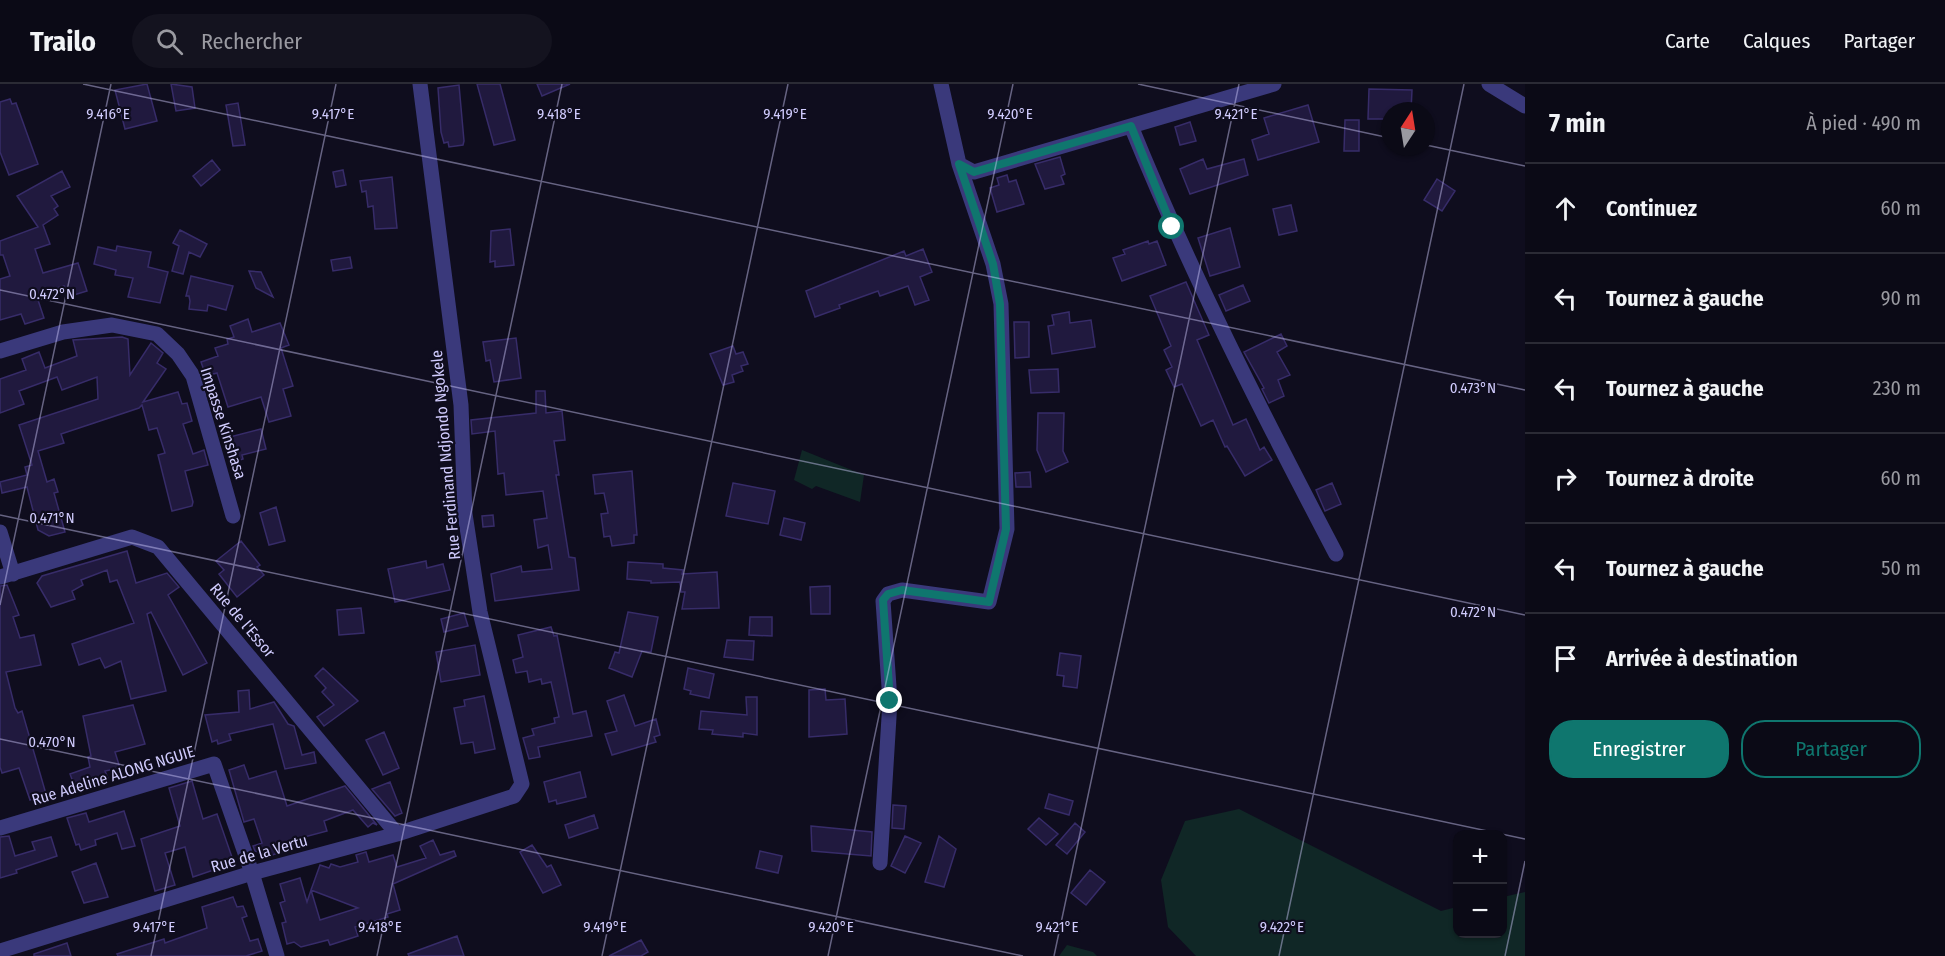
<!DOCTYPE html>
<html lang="fr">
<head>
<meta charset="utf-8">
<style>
  :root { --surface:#0b0a16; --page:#14131f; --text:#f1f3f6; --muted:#9a9aa1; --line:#2b2b35; --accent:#0f766e }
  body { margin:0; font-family:"Fira Sans Condensed",sans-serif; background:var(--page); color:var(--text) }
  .controls { position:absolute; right:18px; bottom:18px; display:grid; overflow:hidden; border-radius:12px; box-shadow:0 2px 4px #0004 }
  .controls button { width:54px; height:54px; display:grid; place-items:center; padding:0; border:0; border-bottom:2px solid var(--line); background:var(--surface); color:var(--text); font:30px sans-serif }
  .compass { position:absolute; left:1381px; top:18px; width:54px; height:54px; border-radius:50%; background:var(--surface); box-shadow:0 2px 4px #0004; rotate:12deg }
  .stop { position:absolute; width:18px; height:18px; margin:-14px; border:4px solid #0f766e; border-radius:50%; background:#fff }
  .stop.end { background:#0f766e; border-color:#fff; box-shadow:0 2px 6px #0008 }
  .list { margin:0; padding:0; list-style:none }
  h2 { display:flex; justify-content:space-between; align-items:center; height:78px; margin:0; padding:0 24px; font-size:26px }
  h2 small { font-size:20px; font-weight:400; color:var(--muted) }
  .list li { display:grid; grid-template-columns:39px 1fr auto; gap:18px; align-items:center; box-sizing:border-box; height:90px; padding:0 24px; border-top:2px solid var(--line) }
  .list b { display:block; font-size:22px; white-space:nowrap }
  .list em { font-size:20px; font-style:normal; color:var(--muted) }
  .actions { display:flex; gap:12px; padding:18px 24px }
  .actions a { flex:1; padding:14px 0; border:2px solid var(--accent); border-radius:24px; text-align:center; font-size:21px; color:var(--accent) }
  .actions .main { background:var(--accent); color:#fff }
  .icon { flex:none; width:33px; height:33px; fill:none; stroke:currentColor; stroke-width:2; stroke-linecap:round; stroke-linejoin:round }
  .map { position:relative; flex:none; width:1525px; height:872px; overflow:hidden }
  header { display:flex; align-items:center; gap:36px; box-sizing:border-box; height:84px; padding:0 30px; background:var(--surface); border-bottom:2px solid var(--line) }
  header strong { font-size:28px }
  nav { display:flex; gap:33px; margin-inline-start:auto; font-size:21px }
  .search { width:420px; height:54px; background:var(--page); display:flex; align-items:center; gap:15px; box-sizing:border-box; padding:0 21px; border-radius:33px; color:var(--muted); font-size:22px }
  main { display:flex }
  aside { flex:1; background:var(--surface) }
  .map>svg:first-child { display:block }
  .green { fill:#102726 }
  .building { fill:#20193e; stroke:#372c69; stroke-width:1.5 }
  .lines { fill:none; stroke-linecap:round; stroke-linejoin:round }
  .minor { stroke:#3a397b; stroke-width:15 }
  .route { stroke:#0f766e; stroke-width:8 }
  .ticks { fill:none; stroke:#d0cbfd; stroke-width:1.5; stroke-opacity:0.45 }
  .labels { text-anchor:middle; stroke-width:4.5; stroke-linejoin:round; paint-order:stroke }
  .street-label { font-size:16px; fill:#d0cbfd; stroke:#0f0d1e }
  .ticks-label { font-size:15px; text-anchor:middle; fill:#d0cbfd; stroke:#0f0d1e; stroke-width:4.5; stroke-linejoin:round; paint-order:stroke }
</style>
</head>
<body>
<header>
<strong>Trailo</strong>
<div class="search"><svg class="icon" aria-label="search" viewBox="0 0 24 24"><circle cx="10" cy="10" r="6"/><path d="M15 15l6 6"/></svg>Rechercher</div>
<nav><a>Carte</a><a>Calques</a><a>Partager</a></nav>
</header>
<main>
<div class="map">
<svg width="1525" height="872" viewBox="0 0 1525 872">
  <rect width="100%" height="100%" fill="#0f0d1e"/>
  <path class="green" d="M802,366L864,391L860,418L816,402L812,405L794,396Z
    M1239,725L1441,827L1457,823L1458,850H1502L1503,813L1525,808V872H1196L1168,843L1161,796L1185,737Z
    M1067,861L1093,868L1097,872H1059Z"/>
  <path class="building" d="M147,0L157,37L125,45L115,6Z
    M171,0L192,3L195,24L176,27Z
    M477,0H500L515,56L494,61Z
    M537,0H570L542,12Z
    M459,1L464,57L463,61L449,63L448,58L444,59L441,48L438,4Z
    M1369,5L1412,6L1411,27H1390V35H1368Z
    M10,15L12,20L16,19L38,80L9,91L0,68V18Z
    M238,19L245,61L233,62L226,21Z
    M1308,21L1319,58L1258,76L1252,56L1269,50L1264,34Z
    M1345,36H1359V67H1344Z
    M1190,38L1196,57L1180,61L1175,43Z
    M1060,73L1065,90L1061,92L1064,100L1045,105L1035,80Z
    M1203,75L1207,85L1244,75L1248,91L1190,110L1180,85Z
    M212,76L220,86L201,102L193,92Z
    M343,86L346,101L336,103L333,88Z
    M62,87L70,103L51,112L58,122L54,125L58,131L43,141L50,160L35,165L43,189L78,179L87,207L67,213L64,202L36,210L44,234L25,240L21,230L0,236V195L10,192L3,171H0V157L38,143L17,112Z
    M1007,91L1009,98L1016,96L1024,120L997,128L990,104L999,101L997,94Z
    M392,93L397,144L375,145L373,122L368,123L366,107L362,108L360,97Z
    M1437,95L1455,107L1442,127L1424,116Z
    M1291,121L1297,147L1279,151L1273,125Z
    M1230,144L1240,183L1210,192L1198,154Z
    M510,145L514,181L495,183V177L490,178L491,147Z
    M180,146L207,160L200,173L189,168L183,190L172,187L179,162L173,159Z
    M1148,157L1149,160L1157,157L1166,181L1122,197L1113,174L1125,170L1123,166Z
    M117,162L151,168L148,183L168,188L160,219L128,213L133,194L115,191L116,186L94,180L98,163L116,167Z
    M923,165L932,188L920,193L929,216L915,221L908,202L880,212L878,207L839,221L840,224L815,233L806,207L904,167L906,172Z
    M350,173L352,184L333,187L331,176Z
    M249,187L261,188L273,213L256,204Z
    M191,192L233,202L226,226L208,221L207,227L189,225L190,217L189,212H186Z
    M1186,198L1209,251L1197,256L1233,341L1246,335L1260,366L1264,363L1272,376L1245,392L1227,362L1225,363L1213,336L1201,342L1182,300L1174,303L1166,286L1172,283L1164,266L1171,262L1150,212Z
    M1243,201L1250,217L1226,227L1219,211Z
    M1069,228L1070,239L1091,236L1095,263L1052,270L1048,242L1054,241L1052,231Z
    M248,235L252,248L280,239L289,261L281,264L293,302L283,305L291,332L269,338L261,313L228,323L217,289L206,292L201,278L218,272L215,264L228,260L227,255L234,253L230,242Z
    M1014,238H1029V273L1015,274Z
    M1281,250L1287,262L1277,268L1290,291L1278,296L1284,312L1269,319L1262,305L1264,304L1244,268Z
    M122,253L128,255L130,291L151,259L163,269L157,279L166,285L143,318L178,308L182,320L187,319L192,337L183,340L193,370L204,366L208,381L185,387L193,418L192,422L172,427L158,371L165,369L157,344L149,346L142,321L139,324L61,350L64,359L38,367L47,398L54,395L58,408L54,409L65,448L49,452L38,446L27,403L2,409L0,398L27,391L25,383L32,381L19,341L98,315L97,293L62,306L57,293L19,307L24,320L0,329V295L26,286L22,275L39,268L45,284L77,272L73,256Z
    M516,254L521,294L494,298L490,276L486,277L483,258Z
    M733,262L736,270L743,268L748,280L741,282L743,287L732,291L734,298L723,301L710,270Z
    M1058,285L1059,308L1031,309L1029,286Z
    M536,307H545L546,329L562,327L565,356L554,357L559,391H556L569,473L575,474L579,506L495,517L491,490L521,482L522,488L552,485L548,461L538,464L534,436L547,434L543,407L506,411L504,389L498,390L495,347L472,350L471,336L536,329Z
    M1038,329H1064L1063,367L1068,378L1046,388L1037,366Z
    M261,345L266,365L242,371L243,375L233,378L226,354Z
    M632,387L637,451H634V459L612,462L610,452L604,453L601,430L608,429L604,409L595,410L593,391Z
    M1030,388L1031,403H1016L1015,389Z
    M733,399L775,407L768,440L726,432Z
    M1332,399L1341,420L1325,427L1316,406Z
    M276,423L285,457L269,461L260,429Z
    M493,431L494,442L483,443L482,432Z
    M784,434L805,439L801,456L780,451Z
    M241,457L260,481L257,483L264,491L237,513L219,490L224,486L216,477Z
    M127,467L136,499L167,489L179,503L168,511L207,579L183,591L151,528L147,530L166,607L131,615L121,577L105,584L100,574L79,581L72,560L134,539L117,496L110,498L107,486L81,496L83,501L72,507L75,515L51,523L37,499L42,492Z
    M426,477L427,484L443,480L450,506L395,518L388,485Z
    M628,478L663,480V484L683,486L682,490L717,488L719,524L682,525L685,508H681L680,498L651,499V497L627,495Z
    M7,501L19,531L13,533L20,554L34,551L41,581L6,588L15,624L18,629L22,627L46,710L30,716L19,684L2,689L0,683V502Z
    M830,502V530H811L810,503Z
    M361,524L364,549L339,551L337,526Z
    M628,528L658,533L651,568L642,567L632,593L609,584L615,568L619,569Z
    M464,529L468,542L444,548L441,535Z
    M750,533H772V552L749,551Z
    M551,543L554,552L557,551L573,630L586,627L592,652L538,663L540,673L529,675L523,654L534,651L532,645L555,639L554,634L559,633L551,598L542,600L541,595L529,598L527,587L516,589L513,576L523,573L518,551Z
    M727,556L754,557L753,576L724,573Z
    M475,561L480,591L441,598L436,568Z
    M1060,569L1081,572L1077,604L1063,602L1064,592L1057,591Z
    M323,584L358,617L324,642L317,633L334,621L322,608L326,604L315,592Z
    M688,584L714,590L709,614L690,610L691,607L684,605Z
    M825,605L826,616L845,615L847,650L809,653V606Z
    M249,606L250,625L274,618L288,640L294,642L302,671L314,668L316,679L285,685L273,640L229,650L231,656L218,660L217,656L212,658L205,631L239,628L238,607Z
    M624,611L635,642L656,635L660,651L654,653L656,658L612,671L605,650L617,647L607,617Z
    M484,612L495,665L475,669L473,658L461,660L454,624L465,622L464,616Z
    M746,613H757V651L743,649V653L712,650L713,646L699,645L701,627L747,631Z
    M133,621L145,660L115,668L120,684L105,687L108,694L76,706L70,690L90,683L88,673L91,672L83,632Z
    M384,648L399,684L383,691L366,656Z
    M244,681L249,695L276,687L287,722L345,702L377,741L373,739L368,743L353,726L324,737L327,747L293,756L294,760L285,764V767L269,772L255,767L253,762L262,759L254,735L244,738L229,686Z
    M580,688L586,713L557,720L556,716L549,718L544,698Z
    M192,697L203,735L217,730L234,779L193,793L185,763L165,769L175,801L155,807L141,755L180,742L169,704Z
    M390,698L402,729L395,732L372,705Z
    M1049,710L1073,717L1069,731L1045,724Z
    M893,721L906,722L904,745L892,744Z
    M124,727L135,762L122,765L117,749L95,756L96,761L81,766L79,760L76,761L67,734L86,729L89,738Z
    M594,731L598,744L569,754L565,741Z
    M1039,734L1058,750L1046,761L1028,745Z
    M1075,739L1085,748L1067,770L1056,761Z
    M811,742L872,748L871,772L812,767Z
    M9,752L15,772L35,766L32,758L51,753L57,772L16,786L17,789L0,794V753Z
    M905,752L921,759L905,789L891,782Z
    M939,752L956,765L944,803L925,798Z
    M433,756L440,771L454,767L456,772L393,800L400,826L387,830L388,833L355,843L358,852L330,861L328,856L301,863L294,858L287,860L282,839L286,838L280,819L285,817L280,800L300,794L307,818L311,806L320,836L358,824L311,806L320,781L329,784L331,780L340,783L358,778L356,771L366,768L369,778L393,771L397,783L426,774L420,762Z
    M532,761L547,783L551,781L561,801L543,809L520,768Z
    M760,767L782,772L778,789L756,784Z
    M96,779L108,813L84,819L72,788Z
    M1090,786L1105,798L1086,821L1071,809Z
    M233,813L237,823L243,822L247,832L242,834L250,857L258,855L262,867L246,872H118L117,870L164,855L165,859L207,844L202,823Z
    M457,852L464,872H409L408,870Z
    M641,856L648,868L641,872H609Z
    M67,859L71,872H34V870Z"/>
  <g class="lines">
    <path class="minor" d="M1489,0L1525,22
      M1131,42C1191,190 1262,329 1336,470
      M959,80L974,88L1274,0
      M0,267L63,248L112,241L157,250L178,270L193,292L233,432
      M0,448L13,490
      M0,493L132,453L158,463L397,750
      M0,744L214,680L252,789L277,872
      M880,779L890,617L883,517L888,510L902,506L989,518L1007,445L1001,220L993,180L959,80L941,0
      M0,867L252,789L397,750L514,712L522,700L480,528L465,430L461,321L420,0"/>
  </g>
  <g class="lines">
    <path class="route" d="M890,617L883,516L888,510L902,506L989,518L1006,445L1000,220L993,180L959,80L974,88L1131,42L1172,143"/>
  </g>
  <path class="ticks" d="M83,0L1525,306M1138,0L1390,54M1426,61L1525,82M0,206L1525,531M0,431L1525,755M0,521L111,0M0,655L1023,872M151,872L336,0M377,872L562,0M602,872L788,0M828,872L1013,0M1054,872L1239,0M1279,872L1464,0M1505,872L1525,777"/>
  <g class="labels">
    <g class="street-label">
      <text transform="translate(224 339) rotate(72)" y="6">Impasse Kinshasa</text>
      <text transform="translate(445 371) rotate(-95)" y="6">Rue Ferdinand Ndjondo Ngokele</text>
      <text transform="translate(243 536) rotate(50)" y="6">Rue de l'Essor</text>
      <text transform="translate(113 691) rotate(-17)" y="6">Rue Adeline ALONG NGUIE</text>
      <text transform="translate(259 769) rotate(-16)" y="6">Rue de la Vertu</text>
    </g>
  </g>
  <g class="ticks-label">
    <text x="108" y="35">9.416°E</text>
    <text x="333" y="35">9.417°E</text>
    <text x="559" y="35">9.418°E</text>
    <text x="785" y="35">9.419°E</text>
    <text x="1010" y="35">9.420°E</text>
    <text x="1236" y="35">9.421°E</text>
    <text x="52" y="215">0.472°N</text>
    <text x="1473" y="309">0.473°N</text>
    <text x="52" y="439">0.471°N</text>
    <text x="1473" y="533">0.472°N</text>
    <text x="52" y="663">0.470°N</text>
    <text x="154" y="848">9.417°E</text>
    <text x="380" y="848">9.418°E</text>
    <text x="605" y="848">9.419°E</text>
    <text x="831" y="848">9.420°E</text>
    <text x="1057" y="848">9.421°E</text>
    <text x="1282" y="848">9.422°E</text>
  </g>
</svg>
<div class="controls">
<button>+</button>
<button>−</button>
</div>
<svg class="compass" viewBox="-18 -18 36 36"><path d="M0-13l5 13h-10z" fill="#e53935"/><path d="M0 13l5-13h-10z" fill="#9a9aa1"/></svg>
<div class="stop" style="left:1172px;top:143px"></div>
<div class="stop end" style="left:890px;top:617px"></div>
</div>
<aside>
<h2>7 min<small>À pied · 490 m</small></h2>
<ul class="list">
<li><svg class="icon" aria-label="ahead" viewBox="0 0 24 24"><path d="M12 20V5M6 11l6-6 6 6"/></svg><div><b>Continuez</b></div><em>60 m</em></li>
<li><svg class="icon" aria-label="left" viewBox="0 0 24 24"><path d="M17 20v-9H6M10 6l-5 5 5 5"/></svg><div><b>Tournez à gauche</b></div><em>90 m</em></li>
<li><svg class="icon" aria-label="left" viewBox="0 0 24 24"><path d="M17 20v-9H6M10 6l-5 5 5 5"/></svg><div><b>Tournez à gauche</b></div><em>230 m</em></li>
<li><svg class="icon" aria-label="right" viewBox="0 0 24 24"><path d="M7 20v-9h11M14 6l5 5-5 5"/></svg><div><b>Tournez à droite</b></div><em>60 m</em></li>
<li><svg class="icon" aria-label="left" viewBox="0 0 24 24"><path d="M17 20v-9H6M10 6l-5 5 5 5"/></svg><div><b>Tournez à gauche</b></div><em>50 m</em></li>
<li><svg class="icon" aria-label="arrive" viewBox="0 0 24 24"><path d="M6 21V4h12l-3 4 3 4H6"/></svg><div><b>Arrivée à destination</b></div></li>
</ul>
<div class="actions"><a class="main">Enregistrer</a><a>Partager</a></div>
</aside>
</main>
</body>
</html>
